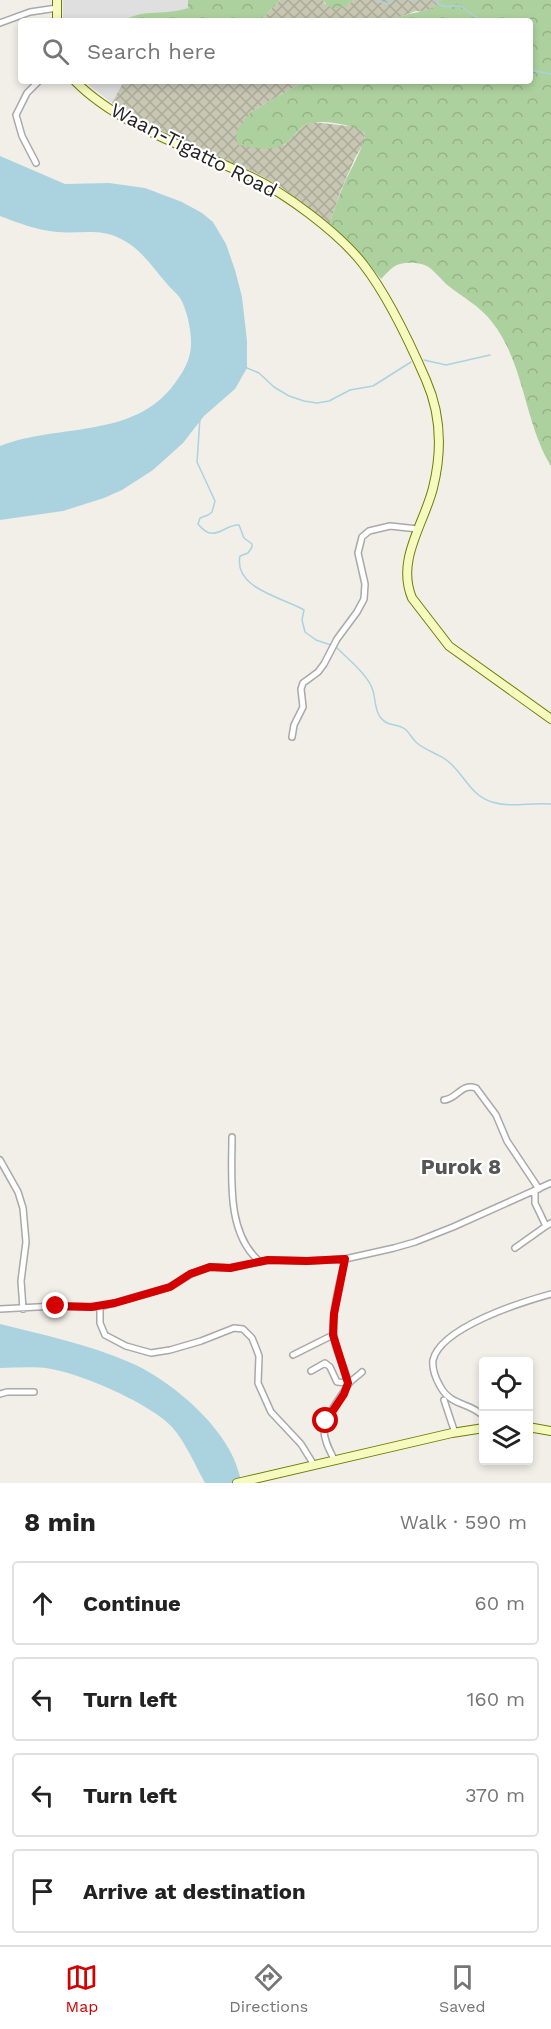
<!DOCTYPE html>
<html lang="en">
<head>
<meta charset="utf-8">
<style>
  :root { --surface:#fff; --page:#f2f2f2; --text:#222; --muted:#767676; --line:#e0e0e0; --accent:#d40000 }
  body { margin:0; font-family:"Work Sans",sans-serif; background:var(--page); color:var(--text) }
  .controls { position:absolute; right:18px; bottom:18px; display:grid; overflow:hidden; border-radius:6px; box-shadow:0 3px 9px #0003 }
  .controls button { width:54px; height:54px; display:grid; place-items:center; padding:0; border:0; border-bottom:2px solid var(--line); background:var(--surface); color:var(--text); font:30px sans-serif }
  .stop { position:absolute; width:18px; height:18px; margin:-14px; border:4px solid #d40000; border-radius:50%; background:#fff }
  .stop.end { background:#d40000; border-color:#fff; box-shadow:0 2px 6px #0008 }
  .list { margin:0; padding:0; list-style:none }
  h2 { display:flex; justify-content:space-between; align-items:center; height:78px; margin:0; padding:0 24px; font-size:26px }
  h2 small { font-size:20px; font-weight:400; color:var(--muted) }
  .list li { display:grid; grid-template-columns:39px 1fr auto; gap:18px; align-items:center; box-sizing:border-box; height:84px; margin:0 12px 12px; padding:0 12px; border:2px solid var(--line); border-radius:6px }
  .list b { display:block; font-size:22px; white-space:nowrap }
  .list em { font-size:20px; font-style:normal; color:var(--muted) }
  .icon { flex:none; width:33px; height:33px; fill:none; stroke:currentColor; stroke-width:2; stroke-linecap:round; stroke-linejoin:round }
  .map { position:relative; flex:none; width:551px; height:1483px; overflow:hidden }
  .search { position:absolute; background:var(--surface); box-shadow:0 3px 9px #0003; left:18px; right:18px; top:18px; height:66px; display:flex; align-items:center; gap:15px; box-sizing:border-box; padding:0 21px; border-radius:6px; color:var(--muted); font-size:22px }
  .sheet { height:462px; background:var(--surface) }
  nav { display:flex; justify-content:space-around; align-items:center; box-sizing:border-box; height:84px; border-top:2px solid var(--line); background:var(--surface); font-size:16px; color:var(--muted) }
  nav a { display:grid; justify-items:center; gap:3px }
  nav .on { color:var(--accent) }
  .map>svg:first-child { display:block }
  .residential { fill:#e0dfdf }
  .construction { fill:url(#construction-cross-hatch) }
  .forest { fill:url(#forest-crowns) }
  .water { fill:#aad3df }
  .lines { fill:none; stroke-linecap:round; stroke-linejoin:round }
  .stream { stroke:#aad3df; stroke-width:1.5 }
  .street-casing { stroke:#a9a9a9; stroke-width:8 }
  .secondary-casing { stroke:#707d05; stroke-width:10 }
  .street { stroke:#fff; stroke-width:5 }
  .secondary { stroke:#f7fabf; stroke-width:8 }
  .route { stroke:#d40000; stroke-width:8 }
  .labels { text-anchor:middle; stroke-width:4.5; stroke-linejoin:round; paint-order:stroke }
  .street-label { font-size:20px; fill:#222; stroke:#fff }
  .neighbourhood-label { font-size:21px; font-weight:bold; fill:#555; stroke:#fff }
</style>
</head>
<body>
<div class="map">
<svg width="551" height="1483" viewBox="0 0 551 1483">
  <defs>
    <pattern id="construction-cross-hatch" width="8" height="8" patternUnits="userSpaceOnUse" patternTransform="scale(1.5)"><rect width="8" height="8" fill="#c7c7b4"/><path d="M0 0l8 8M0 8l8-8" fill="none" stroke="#abab9a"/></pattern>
    <pattern id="forest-crowns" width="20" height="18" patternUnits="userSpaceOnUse" patternTransform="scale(1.5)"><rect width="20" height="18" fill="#add19e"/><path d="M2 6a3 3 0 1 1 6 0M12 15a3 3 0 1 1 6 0" fill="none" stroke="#95b388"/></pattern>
  </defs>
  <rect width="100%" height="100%" fill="#f2efe9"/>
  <path class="residential" d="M63,0H188V8L179,12L129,17L122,21H63Z
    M84,81H124V82L112,103Z"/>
  <path class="construction" d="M280,0H323L325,4H349L354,0H441L439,4L426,12L416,11L400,17L394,21H260Z
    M124,81H305L251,112L284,145L303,126L313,122L356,127L365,133L364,143L355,158L341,190L329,225L281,187L256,173L170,136L125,112L112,103Z"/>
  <path class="forest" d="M188,0H280L260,21H122C145,8 165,16 188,8Z
    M323,0H354C344,9 331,13 323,0Z
    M441,0H551V466C524,422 525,364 492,322C480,306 462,297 446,284C441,279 436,273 430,268C422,262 404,261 395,266C390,269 385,275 381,279L363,257L329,225C333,213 337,201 342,189C348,172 364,150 365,133C352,124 315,117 302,127C295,133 290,142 281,146C267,151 253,148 239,145L236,139L237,130L251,112L305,81H530V21H394C409,9 430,16 441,0Z"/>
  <path class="water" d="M0,156L65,184L109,183L145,188L182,202L202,213L213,222L226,244L235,270L242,297L247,341V368L235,389L204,416L183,443L153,470L122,490L104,498L63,511L0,520V446C58,423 134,440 175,383C192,360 194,346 188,319C186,312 184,304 180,298C177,293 171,289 168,285C152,267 141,248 119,238C100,228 78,234 57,232C37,230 18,223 0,216Z
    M0,1324C43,1335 88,1344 129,1362C167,1378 216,1419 233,1457C237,1465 239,1474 242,1483H205C195,1465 186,1443 172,1427C151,1404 82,1374 51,1369C34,1366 17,1368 0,1368Z"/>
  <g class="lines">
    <path class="stream" d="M409,0H418
      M433,0C446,9 444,7 459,5L482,21
      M378,1L388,4L393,0
      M530,70L551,74
      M424,360L446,365L490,355
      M247,368L259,373L274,387L289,396L304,401L317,403L329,401L350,390L373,386L411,362
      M200,418L197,462L215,501L212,512L208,515L200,518L198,524C215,545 223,524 239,525L244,538L252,544V547L248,553L240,556C233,589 285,598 304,610L302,620L305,632L316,640L331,645
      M336,647C347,658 367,674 372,688C376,697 374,711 381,718C388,727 397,723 405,729C410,733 412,739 417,743C425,750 436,753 445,759C463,771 469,795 492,802C510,808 531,802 551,804"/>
    <defs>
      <path id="street" d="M0,23L30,12L57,8
        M36,163L22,136L16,115L27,93L39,81
        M292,737L294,725L303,707L301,689L303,683L318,672L324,664L337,639L357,612L364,599L365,584L358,553L362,537L369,531L390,526L418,529
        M444,1100C457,1099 461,1083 476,1088L496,1115L507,1141L539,1189
        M232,1137C232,1177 226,1232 259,1261
        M0,1160L18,1192L23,1208L26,1242L21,1281L23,1309
        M535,1190V1203L546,1226L551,1223
        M515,1248L546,1226
        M345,1259C340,1285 329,1316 335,1343C338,1357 346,1369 348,1383
        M100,1307V1323L105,1335L126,1346L151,1353L170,1350L201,1341L234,1328L243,1329L252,1338L256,1348L259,1356L258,1383L271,1412L301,1444L314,1465
        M0,1309L56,1306L100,1307L170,1287L191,1274L210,1267L230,1268L269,1260L307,1261L345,1259L394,1248L415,1242L453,1227L551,1183
        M293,1355L333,1335
        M311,1371L325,1363L330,1367L337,1382L348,1383
        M0,1394L7,1392H34
        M444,1400L455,1433
        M484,1417C471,1402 451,1407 440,1386C436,1379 432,1368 433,1360C441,1327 522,1302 551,1294
        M335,1461C330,1451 324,1441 324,1430C324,1417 342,1396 348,1385C351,1380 358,1376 362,1372"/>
      <path id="secondary" d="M57,0V21
        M75,81C118,125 192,149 247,175C283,191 339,233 363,264C388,296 410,343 426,380C441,414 442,452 433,488C424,524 396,560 412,598L449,646L551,719
        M528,1427L551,1431
        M237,1483L452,1433L484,1428"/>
    </defs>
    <use href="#street" class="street-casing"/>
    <use href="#secondary" class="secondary-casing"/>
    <use href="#street" class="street"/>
    <use href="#secondary" class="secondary"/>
  </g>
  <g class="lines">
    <path class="route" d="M56,1306L91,1307L115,1303L170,1287L190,1274L210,1267L230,1268L268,1260L307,1261L345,1259L334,1314L333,1335L348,1383L344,1394L326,1421"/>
  </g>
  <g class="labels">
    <g class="street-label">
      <text transform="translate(194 150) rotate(27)" y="7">Waan-Tigatto Road</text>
    </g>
    <g class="neighbourhood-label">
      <text x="461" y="1174">Purok 8</text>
    </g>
  </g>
</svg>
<div class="controls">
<button><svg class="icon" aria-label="locate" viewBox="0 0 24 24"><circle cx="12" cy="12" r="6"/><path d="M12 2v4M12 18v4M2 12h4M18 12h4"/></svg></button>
<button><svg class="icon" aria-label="layers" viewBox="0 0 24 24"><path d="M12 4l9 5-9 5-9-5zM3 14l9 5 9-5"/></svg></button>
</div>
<div class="stop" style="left:326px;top:1421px"></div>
<div class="stop end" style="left:56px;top:1306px"></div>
<div class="search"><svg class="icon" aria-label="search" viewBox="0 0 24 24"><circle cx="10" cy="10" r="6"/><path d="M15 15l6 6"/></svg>Search here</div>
</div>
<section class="sheet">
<h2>8 min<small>Walk · 590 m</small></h2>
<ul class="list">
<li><svg class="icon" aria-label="ahead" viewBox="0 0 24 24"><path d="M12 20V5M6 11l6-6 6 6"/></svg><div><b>Continue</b></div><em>60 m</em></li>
<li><svg class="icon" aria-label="left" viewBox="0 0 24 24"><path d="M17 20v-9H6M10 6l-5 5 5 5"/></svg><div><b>Turn left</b></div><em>160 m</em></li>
<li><svg class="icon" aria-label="left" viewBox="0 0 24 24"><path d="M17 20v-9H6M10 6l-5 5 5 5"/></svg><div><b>Turn left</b></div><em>370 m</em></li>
<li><svg class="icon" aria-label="arrive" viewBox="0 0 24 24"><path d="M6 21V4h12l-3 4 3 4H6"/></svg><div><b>Arrive at destination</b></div></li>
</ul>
</section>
<nav>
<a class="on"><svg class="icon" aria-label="map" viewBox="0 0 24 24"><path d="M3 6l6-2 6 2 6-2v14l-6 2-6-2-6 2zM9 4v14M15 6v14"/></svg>Map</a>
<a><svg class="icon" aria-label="directions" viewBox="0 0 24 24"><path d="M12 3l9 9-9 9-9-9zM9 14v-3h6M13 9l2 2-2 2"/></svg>Directions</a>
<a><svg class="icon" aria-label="saved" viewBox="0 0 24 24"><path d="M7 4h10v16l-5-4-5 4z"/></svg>Saved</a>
</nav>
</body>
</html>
